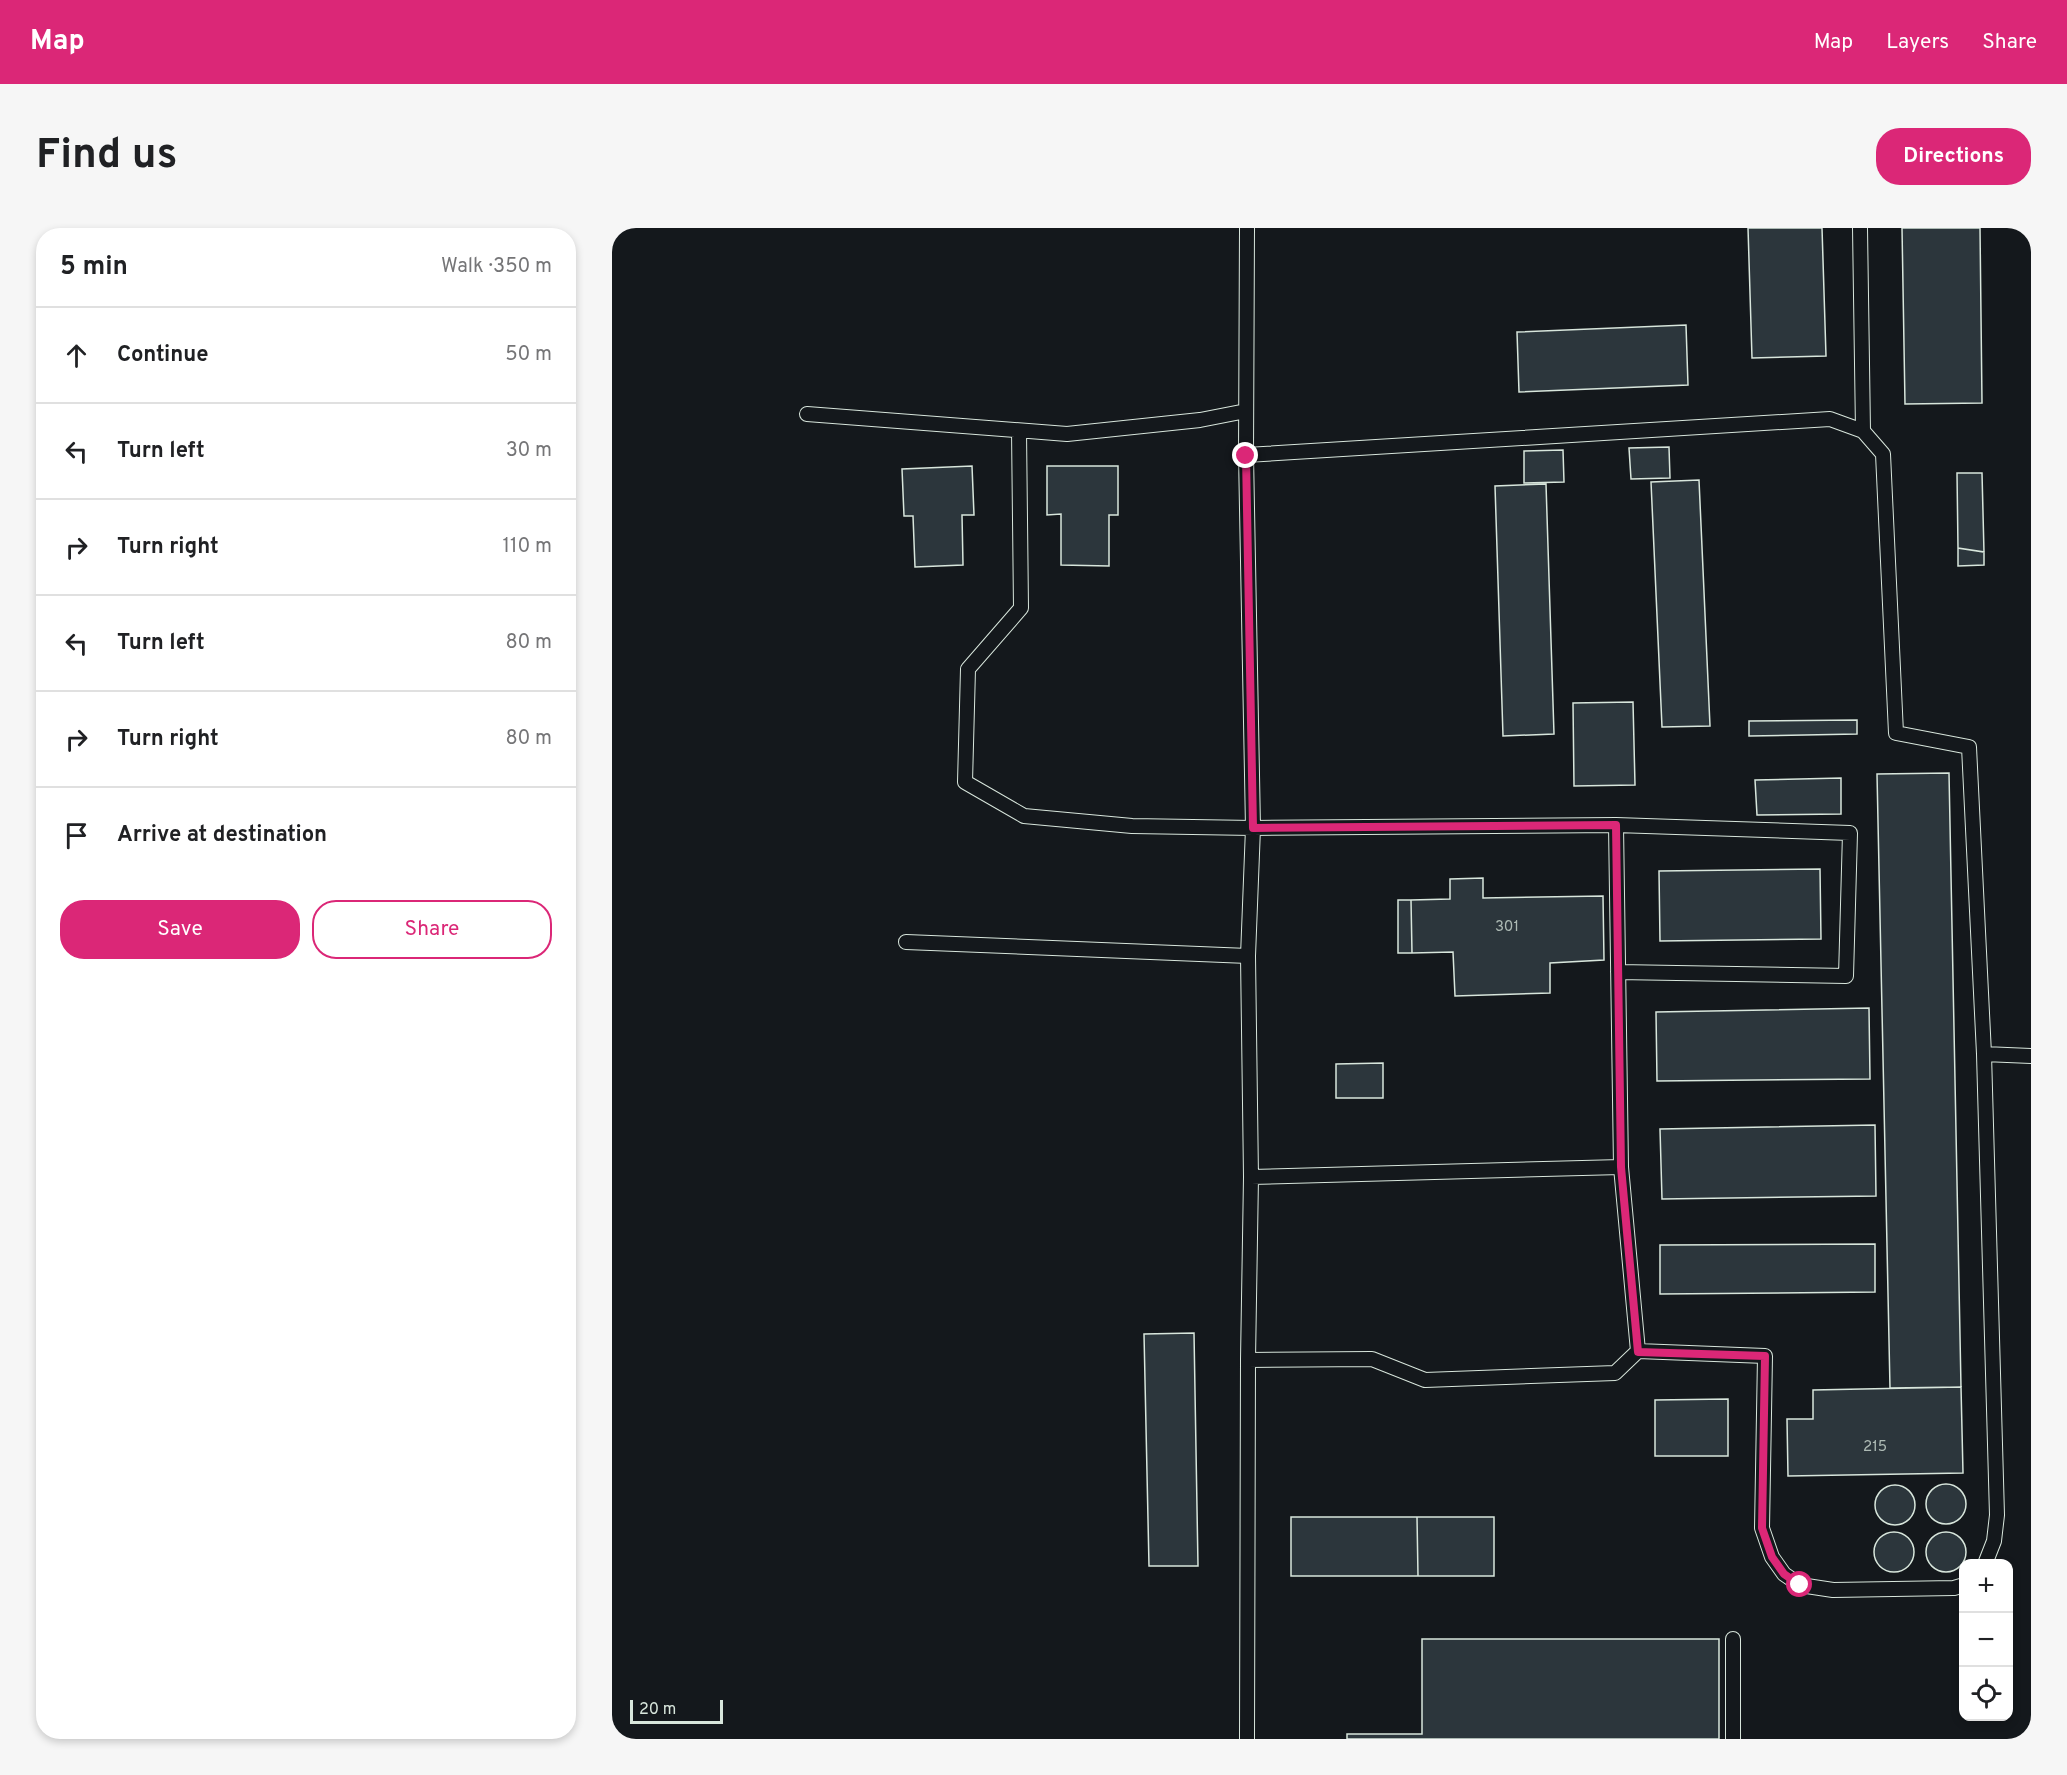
<!DOCTYPE html>
<html lang="en">
<head>
<meta charset="utf-8">
<style>
  :root { --surface:#fff; --page:#f6f6f6; --text:#202124; --muted:#757577; --line:#e0e0e0; --accent:#db2777 }
  body { margin:0; font-family:Overpass,sans-serif; background:var(--page); color:var(--text) }
  .controls { position:absolute; right:18px; bottom:18px; display:grid; overflow:hidden; border-radius:12px; box-shadow:0 3px 9px #0003 }
  .controls button { width:54px; height:54px; display:grid; place-items:center; padding:0; border:0; border-bottom:2px solid var(--line); background:var(--surface); color:var(--text); font:30px sans-serif }
  .scale { position:absolute; left:18px; bottom:15px; width:93px; box-sizing:border-box; padding-left:6px; border:3px solid #d8e6dc; border-top:0; font-size:16px; line-height:21px; white-space:nowrap; color:#d8e6dc; -webkit-text-stroke:4px #14181c; paint-order:stroke }
  .stop { position:absolute; width:18px; height:18px; margin:-14px; border:4px solid #db2777; border-radius:50%; background:#fff }
  .stop.end { background:#db2777; border-color:#fff; box-shadow:0 2px 6px #0008 }
  .list { margin:0; padding:0; list-style:none }
  h2 { display:flex; justify-content:space-between; align-items:center; height:78px; margin:0; padding:0 24px; font-size:26px }
  h2 small { font-size:20px; font-weight:400; color:var(--muted) }
  .list li { display:grid; grid-template-columns:39px 1fr auto; gap:18px; align-items:center; box-sizing:border-box; height:96px; padding:0 24px; border-top:2px solid var(--line) }
  .list b { display:block; font-size:22px; white-space:nowrap }
  .list em { font-size:20px; font-style:normal; color:var(--muted) }
  .actions { display:flex; gap:12px; padding:18px 24px }
  .actions a { flex:1; padding:14px 0; border:2px solid var(--accent); border-radius:24px; text-align:center; font-size:21px; color:var(--accent) }
  .actions .main { background:var(--accent); color:#fff }
  .icon { flex:none; width:33px; height:33px; fill:none; stroke:currentColor; stroke-width:2; stroke-linecap:round; stroke-linejoin:round }
  .map { position:relative; flex:none; width:1419px; height:1511px; overflow:hidden; border-radius:24px }
  header { display:flex; align-items:center; gap:36px; box-sizing:border-box; height:84px; padding:0 30px; background:var(--accent); color:#fff }
  header strong { font-size:28px }
  nav { display:flex; gap:33px; margin-inline-start:auto; font-size:21px }
  .intro { display:flex; align-items:center; justify-content:space-between; box-sizing:border-box; height:144px; padding:0 36px }
  h1 { margin:0; font-size:42px }
  .button { padding:15px 27px; border-radius:24px; background:var(--accent); color:#fff; font-size:21px; font-weight:700 }
  main { display:flex; gap:36px; padding:0 36px }
  aside { flex:1; background:var(--surface); border-radius:24px; box-shadow:0 3px 9px #0003 }
  .map>svg:first-child { display:block }
  .building { fill:#2c363c; stroke:#d8e6dc; stroke-width:1.5 }
  .lines { fill:none; stroke-linecap:round; stroke-linejoin:round }
  .lane-casing { stroke:#d8e6dc; stroke-width:16 }
  .lane { stroke:#14181c; stroke-width:14 }
  .route { stroke:#db2777; stroke-width:8 }
  .labels { text-anchor:middle; stroke-width:4.5; stroke-linejoin:round; paint-order:stroke }
  .number-label { font-size:15px; fill:#adbab4 }
</style>
</head>
<body>
<header>
<strong>Map</strong>
<nav><a>Map</a><a>Layers</a><a>Share</a></nav>
</header>
<div class="intro"><h1>Find us</h1><a class="button">Directions</a></div>
<main>
<aside>
<h2>5 min<small>Walk · 350 m</small></h2>
<ul class="list">
<li><svg class="icon" aria-label="ahead" viewBox="0 0 24 24"><path d="M12 20V5M6 11l6-6 6 6"/></svg><div><b>Continue</b></div><em>50 m</em></li>
<li><svg class="icon" aria-label="left" viewBox="0 0 24 24"><path d="M17 20v-9H6M10 6l-5 5 5 5"/></svg><div><b>Turn left</b></div><em>30 m</em></li>
<li><svg class="icon" aria-label="right" viewBox="0 0 24 24"><path d="M7 20v-9h11M14 6l5 5-5 5"/></svg><div><b>Turn right</b></div><em>110 m</em></li>
<li><svg class="icon" aria-label="left" viewBox="0 0 24 24"><path d="M17 20v-9H6M10 6l-5 5 5 5"/></svg><div><b>Turn left</b></div><em>80 m</em></li>
<li><svg class="icon" aria-label="right" viewBox="0 0 24 24"><path d="M7 20v-9h11M14 6l5 5-5 5"/></svg><div><b>Turn right</b></div><em>80 m</em></li>
<li><svg class="icon" aria-label="arrive" viewBox="0 0 24 24"><path d="M6 21V4h12l-3 4 3 4H6"/></svg><div><b>Arrive at destination</b></div></li>
</ul>
<div class="actions"><a class="main">Save</a><a>Share</a></div>
</aside>
<div class="map">
<svg width="1419" height="1511" viewBox="0 0 1419 1511">
  <rect width="100%" height="100%" fill="#14181c"/>
  <path class="building" d="M1136,0H1210L1214,128L1140,130Z
    M1290,0H1368L1370,175L1293,176Z
    M1074,97L1076,157L907,164L905,104Z
    M1057,219L1058,250L1019,251L1017,220Z
    M951,222L952,254L912,255V223Z
    M360,238L362,287H350L351,337L303,339L301,288H292L290,241Z
    M435,238H506V287H497V338L449,337V286L435,287Z
    M1345,245H1370L1372,324L1346,320Z
    M1087,252L1098,498L1050,499L1039,254Z
    M934,256L942,506L891,508L883,258Z
    M1346,320L1372,324V337L1346,338Z
    M1021,474L1023,557L962,558L961,475Z
    M1245,492V506L1137,508V493Z
    M1337,545L1349,1159L1278,1160L1265,546Z
    M1229,550V586L1145,587L1143,552Z
    M1208,641L1209,711L1048,713L1047,643Z
    M871,650V670L991,668L992,732L938,735V765L843,768L841,724L800,725L799,672L838,671V651Z
    M786,672H799L800,725H786Z
    M1257,780L1258,851L1045,853L1044,784Z
    M771,835V870H724V836Z
    M1263,897L1264,968L1050,971L1048,901Z
    M1263,1016V1064L1048,1066V1017Z
    M582,1105L586,1338H537L532,1106Z
    M1349,1159L1351,1245L1176,1248L1175,1191H1201V1162Z
    M1116,1171V1228H1043V1172Z
    M1314 1276a20 20 0 1 1 40 0a20 20 0 1 1-40 0Z
    M1263 1277a20 20 0 1 1 40 0a20 20 0 1 1-40 0Z
    M679,1289H805L806,1348H679Z
    M805,1289H882V1348H806Z
    M1262 1324a20 20 0 1 1 40 0a20 20 0 1 1-40 0Z
    M1314 1324a20 20 0 1 1 40 0a20 20 0 1 1-40 0Z
    M810,1411H1107V1511H735V1506H810Z"/>
  <g class="lines">
    <defs>
      <path id="lane" d="M635,0L634,227L641,600L636,728L639,949L636,1132L635,1511
        M1248,0L1251,203
        M195,186L455,206L588,192L634,183
        M407,203L409,380L356,441L353,554L412,588L520,598L641,600L1004,597L1009,939L1026,1123L1003,1145L813,1152L760,1131L636,1132
        M634,227L1218,191L1251,203L1271,226L1284,505L1357,519L1372,826
        M1004,597L1238,605L1234,748L1006,744
        M294,714L636,728
        M639,949L1009,939
        M1026,1123L1153,1128L1150,1300L1160,1329L1172,1346L1188,1357L1221,1362L1342,1360L1352,1357
        M1373,1336L1382,1313L1385,1287L1372,826L1419,828
        M1121,1511V1411"/>
    </defs>
    <use href="#lane" class="lane-casing"/>
    <use href="#lane" class="lane"/>
  </g>
  <g class="lines">
    <path class="route" d="M634,228L641,600L1004,597L1009,939L1026,1124L1153,1128L1150,1300L1160,1329L1172,1346L1188,1357"/>
  </g>
  <g class="labels">
    <g class="number-label">
      <text x="895" y="703">301</text>
      <text x="1263" y="1223">215</text>
    </g>
  </g>
</svg>
<div class="controls">
<button>+</button>
<button>−</button>
<button><svg class="icon" aria-label="locate" viewBox="0 0 24 24"><circle cx="12" cy="12" r="6"/><path d="M12 2v4M12 18v4M2 12h4M18 12h4"/></svg></button>
</div>
<div class="scale">20 m</div>
<div class="stop" style="left:1188px;top:1357px"></div>
<div class="stop end" style="left:634px;top:228px"></div>
</div>
</main>
</body>
</html>
